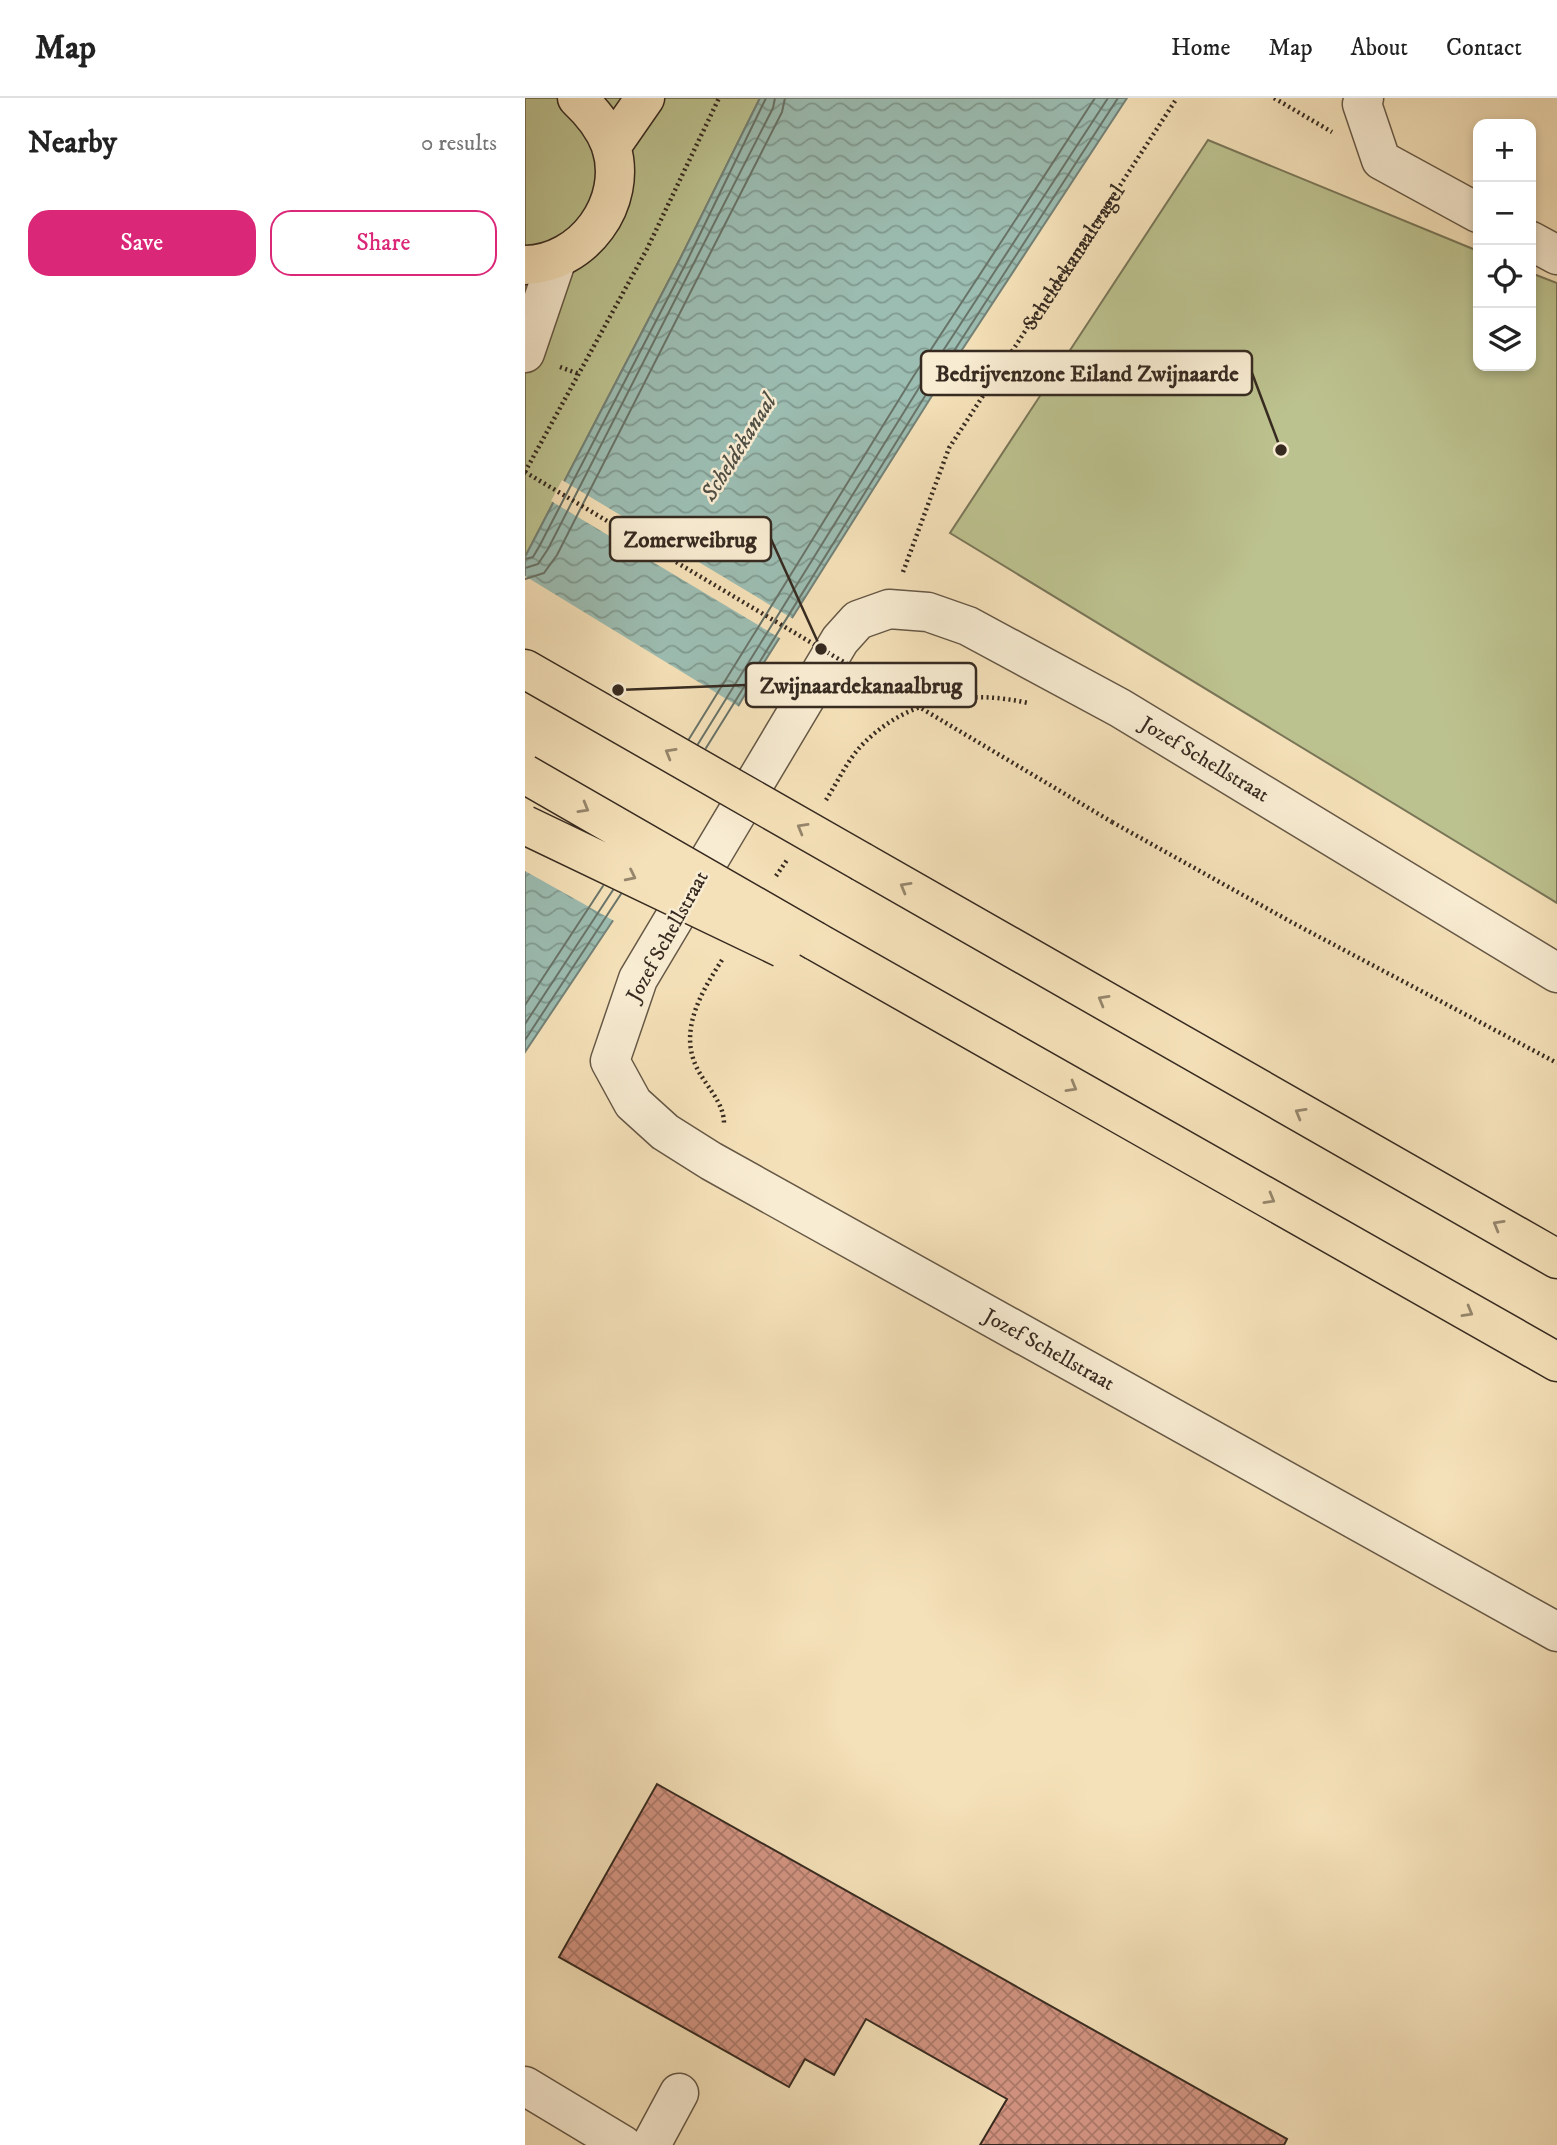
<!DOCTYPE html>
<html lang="en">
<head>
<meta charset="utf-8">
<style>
  :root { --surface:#fff; --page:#f6f6f6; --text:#222; --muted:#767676; --line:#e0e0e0; --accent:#db2777 }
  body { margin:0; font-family:"IM FELL DW Pica",serif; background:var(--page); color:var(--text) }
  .controls { position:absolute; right:21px; top:21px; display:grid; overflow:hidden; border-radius:14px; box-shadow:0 4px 10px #0003 }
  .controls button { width:63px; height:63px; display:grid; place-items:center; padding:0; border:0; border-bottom:2px solid var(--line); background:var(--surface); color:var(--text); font:35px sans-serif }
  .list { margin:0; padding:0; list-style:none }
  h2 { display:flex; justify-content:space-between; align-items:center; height:91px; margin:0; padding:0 28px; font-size:30px }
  h2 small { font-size:23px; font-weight:400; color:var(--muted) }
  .actions { display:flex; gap:14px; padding:21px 28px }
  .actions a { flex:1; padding:16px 0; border:2px solid var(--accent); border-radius:21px; text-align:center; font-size:24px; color:var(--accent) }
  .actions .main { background:var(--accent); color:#fff }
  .icon { flex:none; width:38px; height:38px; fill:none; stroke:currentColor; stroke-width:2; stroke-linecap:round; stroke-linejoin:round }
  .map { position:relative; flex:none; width:1032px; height:2047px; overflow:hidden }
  header { display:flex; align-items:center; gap:42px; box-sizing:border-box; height:98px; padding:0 35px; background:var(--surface); border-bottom:2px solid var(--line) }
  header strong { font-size:33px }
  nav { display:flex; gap:38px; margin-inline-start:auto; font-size:24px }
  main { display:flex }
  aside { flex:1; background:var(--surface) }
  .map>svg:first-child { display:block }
  .grass { fill:#bcc28f; stroke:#797658; stroke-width:2 }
  .water { fill:url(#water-waves); stroke:#738278; stroke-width:2 }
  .pier { fill:#f5e1b9 }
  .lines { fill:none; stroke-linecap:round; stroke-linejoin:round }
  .shore { stroke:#697469; stroke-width:2 }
  .building { fill:url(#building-cross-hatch); stroke:#362a20; stroke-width:2 }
  .minor-casing { stroke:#665846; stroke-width:41 }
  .major-casing { stroke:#362a20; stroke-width:41 }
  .highway-casing { stroke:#362a20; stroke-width:41 }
  .path { stroke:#362a20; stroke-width:4.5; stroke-dasharray:2 3.5; stroke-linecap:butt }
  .minor { stroke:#f8ecd2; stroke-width:38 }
  .major { stroke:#f5e1b9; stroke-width:38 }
  .highway { stroke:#f5e1b9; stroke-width:38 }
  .highway-bridge-casing { stroke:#362a20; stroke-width:41; stroke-linecap:butt }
  .path-bridge { stroke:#362a20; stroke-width:4.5; stroke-dasharray:2 3.5; stroke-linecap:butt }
  .highway-bridge { stroke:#f5e1b9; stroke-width:38 }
  .oneway { stroke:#96866c }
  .labels { text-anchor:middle; stroke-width:5; stroke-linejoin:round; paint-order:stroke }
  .street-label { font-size:21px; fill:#362a20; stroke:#f8ecd2 }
  .water-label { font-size:23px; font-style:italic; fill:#504f44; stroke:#f8ecd2 }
  .leader { fill:none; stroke:#362a20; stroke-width:2.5 }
  .callout-dot { fill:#362a20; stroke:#f8ecd2; stroke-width:2.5 }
  .callout { fill:#f8ecd2; stroke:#362a20; stroke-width:2.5 }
  .callout-label { font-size:23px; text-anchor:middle; font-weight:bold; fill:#362a20 }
</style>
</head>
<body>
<header>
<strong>Map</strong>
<nav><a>Home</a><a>Map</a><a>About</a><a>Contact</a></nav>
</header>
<main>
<aside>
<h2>Nearby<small>0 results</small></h2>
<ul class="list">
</ul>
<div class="actions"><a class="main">Save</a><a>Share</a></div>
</aside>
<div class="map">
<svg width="1032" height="2047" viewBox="0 0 1032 2047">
  <defs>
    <pattern id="water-waves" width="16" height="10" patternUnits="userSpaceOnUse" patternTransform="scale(1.75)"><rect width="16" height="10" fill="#9cbdb2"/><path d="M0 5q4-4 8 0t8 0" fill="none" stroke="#809a90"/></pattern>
    <pattern id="building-cross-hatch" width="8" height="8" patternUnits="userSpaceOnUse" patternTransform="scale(1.75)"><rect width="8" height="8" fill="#d49583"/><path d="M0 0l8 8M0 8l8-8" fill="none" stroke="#ad7a6b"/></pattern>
  </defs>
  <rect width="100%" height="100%" fill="#f5e1b9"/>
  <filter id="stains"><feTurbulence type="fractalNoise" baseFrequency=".00286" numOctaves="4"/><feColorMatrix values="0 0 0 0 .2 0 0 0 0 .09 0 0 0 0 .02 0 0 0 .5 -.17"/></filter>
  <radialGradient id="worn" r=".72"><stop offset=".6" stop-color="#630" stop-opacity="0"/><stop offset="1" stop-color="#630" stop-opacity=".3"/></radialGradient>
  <path class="grass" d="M0,0H235L155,161L0,459Z
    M683,42L953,153V268H1006V175L1032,185V805L425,435Z"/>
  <path class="water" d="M235,0H602L410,293L233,574L95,812L0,954V459L155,161Z"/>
  <path class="pier" d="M37,382L270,522L258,542L26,403Z
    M0,478L216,610L91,824L0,773Z"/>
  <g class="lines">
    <path class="shore" d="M0,461L8,459L15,447L161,165L241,0
      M0,470L13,466L23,451L248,10L250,0
      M0,481L19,475L32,457L257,14L260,0
      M164,641L388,279L570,0
      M173,646L397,285L583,0
      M181,650L405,290L593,0
      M0,907L78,788
      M0,926L88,792
      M0,942L96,796"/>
  </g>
  <path class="building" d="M132,1686L762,2041L759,2047H455L482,2001L341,1921L309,1977L280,1961L264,1989L34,1859Z"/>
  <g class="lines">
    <defs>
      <g id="minor">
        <path d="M839,0L837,6L856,62L953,115"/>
        <path d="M1006,143L1032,157"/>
        <path d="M0,255L32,161"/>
        <path id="s2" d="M1032,875L595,610L443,528L403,514L364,511L333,522L315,542L113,881L85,963L108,1005L140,1034L186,1063L1032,1534"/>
        <path d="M0,1988L98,2047"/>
        <path d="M126,2047L154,1995"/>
      </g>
      <path id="major" d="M86,49L120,0
        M0,167C58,166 104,105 86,48C79,28 67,14 52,0"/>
      <path id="highway" d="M0,571L204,688
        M337,764L1032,1161
        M290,843L1032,1264"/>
    </defs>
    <use href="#minor" class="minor-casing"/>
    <use href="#major" class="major-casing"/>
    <use href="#highway" class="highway-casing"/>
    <g class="path">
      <path d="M749,0L807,34"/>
      <path d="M35,269L54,276"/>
      <path d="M0,374L122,151L194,0"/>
      <path id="s1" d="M378,474L424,350L652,0"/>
      <path d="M301,702C312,685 322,663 336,648C381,601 441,591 503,605"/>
      <path d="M587,724L768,825L1032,965"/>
      <path d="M251,778L262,762"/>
      <path d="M197,862C177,893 154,931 171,968C180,988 199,1003 199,1026"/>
    </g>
    <use href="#minor" class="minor"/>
    <use href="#major" class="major"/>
    <use href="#highway" class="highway"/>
    <defs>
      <path id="highway-bridge" d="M0,676L290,843
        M204,688L337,764
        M0,727L257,850"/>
    </defs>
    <use href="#highway-bridge" class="highway-bridge-casing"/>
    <path class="path-bridge" d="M0,374L587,724"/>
    <use href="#highway-bridge" class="highway-bridge"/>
  </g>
  <defs><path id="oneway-chevron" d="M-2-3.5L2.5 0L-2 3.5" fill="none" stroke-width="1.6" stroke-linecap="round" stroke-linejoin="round" transform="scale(1.75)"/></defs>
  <g class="oneway">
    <use href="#oneway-chevron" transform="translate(145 655) rotate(-150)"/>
    <use href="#oneway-chevron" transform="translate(59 710) rotate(30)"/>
    <use href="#oneway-chevron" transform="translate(277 730) rotate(-150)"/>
    <use href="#oneway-chevron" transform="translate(106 778) rotate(26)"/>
    <use href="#oneway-chevron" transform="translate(380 789) rotate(-150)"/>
    <use href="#oneway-chevron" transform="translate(578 902) rotate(-150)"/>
    <use href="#oneway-chevron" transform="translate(547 989) rotate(30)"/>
    <use href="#oneway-chevron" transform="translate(775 1015) rotate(-150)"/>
    <use href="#oneway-chevron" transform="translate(745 1101) rotate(30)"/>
    <use href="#oneway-chevron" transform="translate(973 1127) rotate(-150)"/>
    <use href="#oneway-chevron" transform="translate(943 1214) rotate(30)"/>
  </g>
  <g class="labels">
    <g class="street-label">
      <text dy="7" stroke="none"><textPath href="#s1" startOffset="360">Scheldekanaaltragel</textPath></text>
      <text transform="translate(680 661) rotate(31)" y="7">Jozef Schellstraat</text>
      <text transform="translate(142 838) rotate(-61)" y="7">Jozef Schellstraat</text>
      <text dy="7" stroke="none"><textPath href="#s2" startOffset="1839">Jozef Schellstraat</textPath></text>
    </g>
    <g class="water-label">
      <text transform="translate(213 349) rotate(-58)" y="8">Scheldekanaal</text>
    </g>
  </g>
  <path class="leader" d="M756 352L727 275M296 551L246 441M93 592L221 587"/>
  <g class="callout-dot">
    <circle cx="756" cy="352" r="7"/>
    <circle cx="296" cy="551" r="7"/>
    <circle cx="93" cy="592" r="7"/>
  </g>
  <g class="callout">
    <rect x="396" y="253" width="331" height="44" rx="7"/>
    <rect x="85" y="419" width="161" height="44" rx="7"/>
    <rect x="221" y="565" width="230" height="44" rx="7"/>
  </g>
  <g class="callout-label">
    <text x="562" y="283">Bedrijvenzone Eiland Zwijnaarde</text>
    <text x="165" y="449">Zomerweibrug</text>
    <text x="336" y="595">Zwijnaardekanaalbrug</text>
  </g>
  <rect width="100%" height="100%" filter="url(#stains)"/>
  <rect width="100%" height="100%" fill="url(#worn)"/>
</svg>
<div class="controls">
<button>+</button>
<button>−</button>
<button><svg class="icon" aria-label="locate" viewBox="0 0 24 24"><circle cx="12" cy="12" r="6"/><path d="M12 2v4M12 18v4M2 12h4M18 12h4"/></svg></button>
<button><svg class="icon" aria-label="layers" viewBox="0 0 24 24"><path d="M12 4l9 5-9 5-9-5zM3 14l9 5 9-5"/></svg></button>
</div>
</div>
</main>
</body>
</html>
